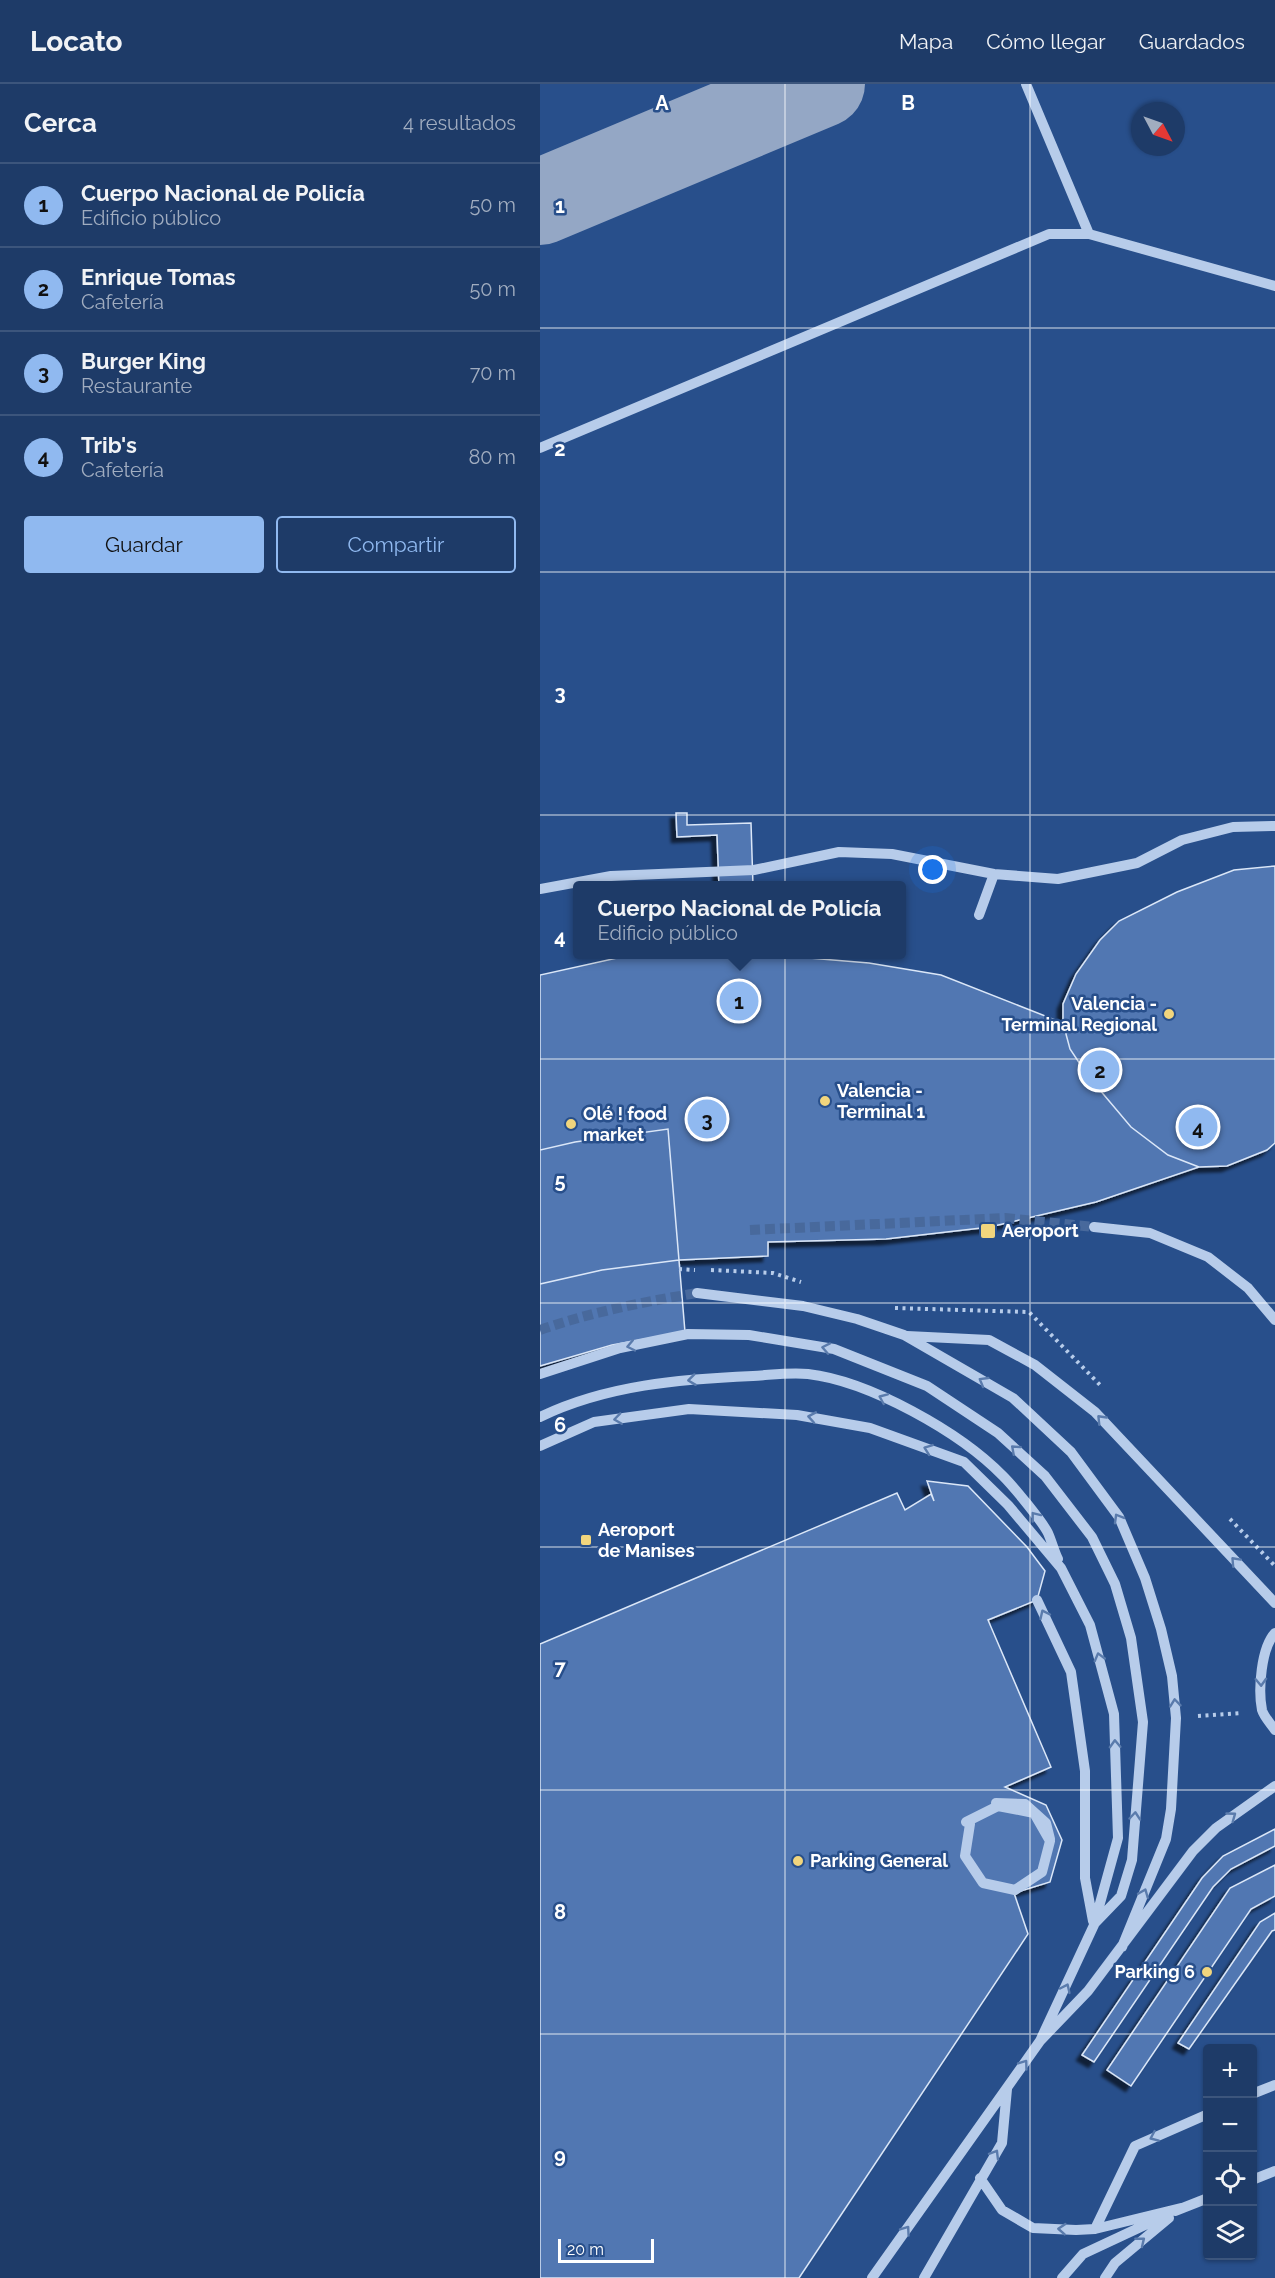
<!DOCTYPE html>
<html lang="es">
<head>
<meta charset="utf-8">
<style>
  :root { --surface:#1e3b68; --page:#2b4671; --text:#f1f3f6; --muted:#a1adc0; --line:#3c557c; --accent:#90b9f0 }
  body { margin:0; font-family:Raleway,sans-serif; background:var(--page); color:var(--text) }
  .controls { position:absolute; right:18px; bottom:18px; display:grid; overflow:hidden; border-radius:6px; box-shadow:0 2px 4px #0004 }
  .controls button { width:54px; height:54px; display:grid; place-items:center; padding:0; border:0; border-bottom:2px solid var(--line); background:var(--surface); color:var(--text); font:30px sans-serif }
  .compass { position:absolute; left:591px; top:18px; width:54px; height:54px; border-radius:50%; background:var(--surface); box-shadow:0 2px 4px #0004; rotate:131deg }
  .scale { position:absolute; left:18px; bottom:15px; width:96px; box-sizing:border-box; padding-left:6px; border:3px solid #fff; border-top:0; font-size:16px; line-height:21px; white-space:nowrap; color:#fff; -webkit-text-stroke:4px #284f8b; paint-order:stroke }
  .you { position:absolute; left:393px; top:786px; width:21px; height:21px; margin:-15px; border:4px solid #fff; border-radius:50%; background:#1a73e8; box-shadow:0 0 0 9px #1a73e833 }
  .badge { display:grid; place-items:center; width:39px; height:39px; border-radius:50%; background:var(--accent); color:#111; font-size:20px; font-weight:700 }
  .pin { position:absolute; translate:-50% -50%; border:3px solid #fff; box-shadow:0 2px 6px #0006 }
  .popup { position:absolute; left:33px; top:797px; width:333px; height:78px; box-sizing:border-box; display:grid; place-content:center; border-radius:6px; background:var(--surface); filter:drop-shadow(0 2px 4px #0005); font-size:20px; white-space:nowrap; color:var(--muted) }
  .popup b { font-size:22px; color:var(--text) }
  .popup::after { content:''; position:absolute; left:50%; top:100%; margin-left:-12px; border:12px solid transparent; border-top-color:var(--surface) }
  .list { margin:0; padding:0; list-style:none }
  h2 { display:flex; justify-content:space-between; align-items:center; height:78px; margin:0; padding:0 24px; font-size:26px }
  h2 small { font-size:20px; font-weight:400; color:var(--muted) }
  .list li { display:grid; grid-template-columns:39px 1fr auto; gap:18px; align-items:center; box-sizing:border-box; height:84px; padding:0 24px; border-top:2px solid var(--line) }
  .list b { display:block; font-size:22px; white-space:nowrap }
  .list p { margin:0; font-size:20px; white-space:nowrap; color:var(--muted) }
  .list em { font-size:20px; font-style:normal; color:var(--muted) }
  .actions { display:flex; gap:12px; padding:18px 24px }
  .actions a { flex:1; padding:14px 0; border:2px solid var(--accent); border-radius:6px; text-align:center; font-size:21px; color:var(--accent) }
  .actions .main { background:var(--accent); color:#111 }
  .icon { flex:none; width:33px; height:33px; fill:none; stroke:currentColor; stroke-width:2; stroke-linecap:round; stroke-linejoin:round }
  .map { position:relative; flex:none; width:735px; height:2194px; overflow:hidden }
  header { display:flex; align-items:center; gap:36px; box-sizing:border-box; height:84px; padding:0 30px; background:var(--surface); border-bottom:2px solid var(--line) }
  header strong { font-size:28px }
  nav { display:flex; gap:33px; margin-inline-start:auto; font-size:21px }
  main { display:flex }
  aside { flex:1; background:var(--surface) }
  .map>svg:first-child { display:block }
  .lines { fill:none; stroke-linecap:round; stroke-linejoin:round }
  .taxiway { stroke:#94a7c5; stroke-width:86 }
  .building { fill:#5177b2; stroke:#dbe7f8; stroke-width:1.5; filter:url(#shadow) }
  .minor-tunnel { stroke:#48699c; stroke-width:10; stroke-dasharray:10 5; stroke-linecap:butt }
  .path { stroke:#b7ccea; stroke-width:4; stroke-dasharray:3 4.5; stroke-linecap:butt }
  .minor { stroke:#b7ccea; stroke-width:10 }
  .minor-bridge { stroke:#b7ccea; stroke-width:10 }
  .oneway { stroke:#5a7bac }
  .grid { fill:none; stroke:#fff; stroke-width:1.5; stroke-opacity:0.55 }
  .poi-dot { fill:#f1d57d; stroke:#284f8b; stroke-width:2 }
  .labels { text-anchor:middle; stroke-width:5; stroke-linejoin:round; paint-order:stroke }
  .poi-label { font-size:18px; font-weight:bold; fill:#fff; stroke:#284f8b; text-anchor:start }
  .grid-label { font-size:20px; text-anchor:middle; font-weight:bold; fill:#fff; stroke:#284f8b; stroke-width:5; stroke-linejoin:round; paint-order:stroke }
</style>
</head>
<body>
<header>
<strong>Locato</strong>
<nav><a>Mapa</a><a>Cómo llegar</a><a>Guardados</a></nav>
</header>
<main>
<aside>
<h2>Cerca<small>4 resultados</small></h2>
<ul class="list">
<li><span class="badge">1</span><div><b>Cuerpo Nacional de Policía</b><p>Edificio público</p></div><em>50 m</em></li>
<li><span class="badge">2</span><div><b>Enrique Tomas</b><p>Cafetería</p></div><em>50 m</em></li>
<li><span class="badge">3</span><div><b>Burger King</b><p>Restaurante</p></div><em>70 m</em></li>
<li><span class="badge">4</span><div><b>Trib's</b><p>Cafetería</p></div><em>80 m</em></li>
</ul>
<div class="actions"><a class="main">Guardar</a><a>Compartir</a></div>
</aside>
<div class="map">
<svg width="735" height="2194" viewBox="0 0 735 2194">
  <defs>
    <filter id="shadow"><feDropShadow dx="-5.5" dy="5.5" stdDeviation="1.5" flood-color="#0009"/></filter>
  </defs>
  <rect width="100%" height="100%" fill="#284f8b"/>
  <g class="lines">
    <path class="taxiway" d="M0,118L282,0"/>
  </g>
  <path class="building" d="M136,729H147V741L211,739L213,802H179L177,751L137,753Z
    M735,782V1059L727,1066L687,1082L659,1083L628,1071L591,1043L548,992L530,965L523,939V920L536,890L560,856L579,837L637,808L694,786Z
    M161,870H221L329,879L401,891L523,939L530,965L548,992L591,1043L628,1071L659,1083L556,1118L450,1143L346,1155L228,1158V1172L139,1176L62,1186L0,1200V891L77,874Z
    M128,1045L145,1248L72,1261L0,1282V1066L35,1058Z
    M387,1397L428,1402L487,1463L505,1487L497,1516L448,1536L511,1683L465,1703L506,1721L522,1756L510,1798L474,1809L488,1850L259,2194H0V1560L357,1409L365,1426L391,1410L394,1417Z
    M735,1745V1762L691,1785L673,1803L554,1978L542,1971L662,1794L683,1772Z
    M735,1781V1812L711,1825L591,2002L567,1986L690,1804Z
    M735,1829V1846L732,1847L649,1965L638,1959L720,1838Z"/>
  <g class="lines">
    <path class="minor-tunnel" d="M210,1146L465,1134L554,1143
      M0,1246C51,1228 104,1218 157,1209"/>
    <path class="path" d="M139,1185L155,1186
      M171,1186L233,1189L261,1198
      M355,1224L489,1228L562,1303
      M690,1435L735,1482
      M658,1632L701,1629"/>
    <path class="minor" d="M486,0L549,150
      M0,364L509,150H549L735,202
      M0,805L71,792L214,786L299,768L352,770L454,790L518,795L597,779L642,756L693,743L735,742
      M439,831L454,790
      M554,1143L610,1149L668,1173L708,1204L735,1236
      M157,1209L263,1222L317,1235L364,1251L473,1314L531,1368L579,1433L605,1494L621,1545L632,1592L636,1634L631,1725L626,1755L582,1863
      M367,1252L449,1256L495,1281L555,1328L735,1519
      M0,1290L80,1264L148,1250L209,1251L294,1265L387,1302L458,1349L505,1392L552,1453L575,1500L591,1554L603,1638L592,1776L581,1812L554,1840
      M0,1333C66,1301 141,1295 213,1292C231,1291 250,1288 268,1290C329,1297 420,1348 463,1392C473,1402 502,1437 508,1449C512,1458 514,1467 518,1475
      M0,1362L54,1338L149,1325L257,1331L330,1344L424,1378L468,1421L521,1484L550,1541L574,1630L578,1754L554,1841L500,1957
      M497,1516L531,1588L545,1687V1794L553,1837
      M735,1549C721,1564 718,1606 722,1626C724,1633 731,1640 735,1646
      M456,1719L485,1720L506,1739L510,1755
      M712,2010L735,2001
      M440,2094L462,2126L493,2144L536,2146L555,2145L641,2124
      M712,2096L735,2087
      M635,2127L668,2114
      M555,2145L595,2062L668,2030
      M332,2194L500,1957L548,1907L653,1767L676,1744L735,1702
      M384,2194L462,2059L467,2005
      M522,2194L543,2170L620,2134
      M565,2194L575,2179L629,2134"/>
    <path class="minor-bridge" d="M426,1738L458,1722L494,1729L510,1757L502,1788L475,1806L443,1799L425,1772L430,1740"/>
  </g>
  <defs><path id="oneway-chevron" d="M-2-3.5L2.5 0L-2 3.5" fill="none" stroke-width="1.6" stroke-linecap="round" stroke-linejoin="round" transform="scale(1.5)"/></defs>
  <g class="oneway">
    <use href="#oneway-chevron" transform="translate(91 1262) rotate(168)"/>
    <use href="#oneway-chevron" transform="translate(286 1264) rotate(-169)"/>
    <use href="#oneway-chevron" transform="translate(152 1296) rotate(173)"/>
    <use href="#oneway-chevron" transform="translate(443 1297) rotate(-150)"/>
    <use href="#oneway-chevron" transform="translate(343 1314) rotate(-157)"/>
    <use href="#oneway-chevron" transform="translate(272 1333) rotate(-170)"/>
    <use href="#oneway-chevron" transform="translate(78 1335) rotate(172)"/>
    <use href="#oneway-chevron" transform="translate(561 1335) rotate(-134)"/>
    <use href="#oneway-chevron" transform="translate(388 1365) rotate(-160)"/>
    <use href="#oneway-chevron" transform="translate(475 1365) rotate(-138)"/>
    <use href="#oneway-chevron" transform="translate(495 1432) rotate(-128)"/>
    <use href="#oneway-chevron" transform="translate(578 1434) rotate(-120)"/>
    <use href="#oneway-chevron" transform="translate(695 1477) rotate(-133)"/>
    <use href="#oneway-chevron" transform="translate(504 1530) rotate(-115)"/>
    <use href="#oneway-chevron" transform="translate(559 1573) rotate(-105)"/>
    <use href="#oneway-chevron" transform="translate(721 1598) rotate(88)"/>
    <use href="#oneway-chevron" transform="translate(635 1619) rotate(-96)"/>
    <use href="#oneway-chevron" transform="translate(575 1660) rotate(-92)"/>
    <use href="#oneway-chevron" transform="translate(595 1732) rotate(-85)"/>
    <use href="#oneway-chevron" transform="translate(692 1732) rotate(-36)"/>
    <use href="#oneway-chevron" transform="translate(604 1809) rotate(-68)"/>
    <use href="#oneway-chevron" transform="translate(526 1904) rotate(-65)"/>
    <use href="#oneway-chevron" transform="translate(484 1980) rotate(-54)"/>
    <use href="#oneway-chevron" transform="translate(614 2053) rotate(156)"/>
    <use href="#oneway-chevron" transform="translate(455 2070) rotate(-59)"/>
    <use href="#oneway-chevron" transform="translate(522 2145) rotate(-176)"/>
    <use href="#oneway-chevron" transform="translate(366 2146) rotate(-55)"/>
    <use href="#oneway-chevron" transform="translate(601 2157) rotate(-39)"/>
  </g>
  <path class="grid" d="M245,0V2194M490,0V2194M0,244H735M0,488H735M0,731H735M0,975H735M0,1219H735M0,1463H735M0,1706H735M0,1950H735"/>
  <g class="poi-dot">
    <circle cx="629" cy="930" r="6"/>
    <circle cx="285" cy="1017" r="6"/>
    <circle cx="31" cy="1040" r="6"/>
    <rect x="440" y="1139" width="16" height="16" rx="3"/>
    <rect x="40" y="1450" width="12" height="12" rx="3"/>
    <circle cx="258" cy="1777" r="6"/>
    <circle cx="667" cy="1888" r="6"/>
  </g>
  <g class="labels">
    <g class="poi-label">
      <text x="617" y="926" text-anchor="end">Valencia -<tspan x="617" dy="21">Terminal Regional</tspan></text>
      <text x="297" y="1013">Valencia -<tspan x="297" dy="21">Terminal 1</tspan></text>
      <text x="43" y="1036">Olé ! food<tspan x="43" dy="21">market</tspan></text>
      <text x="462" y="1153">Aeroport</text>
      <text x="58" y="1452">Aeroport<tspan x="58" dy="21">de Manises</tspan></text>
      <text x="270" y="1783">Parking General</text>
      <text x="655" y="1894" text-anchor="end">Parking 6</text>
    </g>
  </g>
  <g class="grid-label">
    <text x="122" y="26">A</text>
    <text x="368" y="26">B</text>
    <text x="20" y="129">1</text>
    <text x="20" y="372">2</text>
    <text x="20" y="616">3</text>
    <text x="20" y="860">4</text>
    <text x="20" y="1104">5</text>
    <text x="20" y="1348">6</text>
    <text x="20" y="1591">7</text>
    <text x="20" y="1835">8</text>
    <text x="20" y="2079">9</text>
  </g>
</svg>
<div class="controls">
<button>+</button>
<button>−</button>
<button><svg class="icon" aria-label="locate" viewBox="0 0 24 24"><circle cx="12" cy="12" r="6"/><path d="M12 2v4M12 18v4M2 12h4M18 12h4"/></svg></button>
<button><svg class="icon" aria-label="layers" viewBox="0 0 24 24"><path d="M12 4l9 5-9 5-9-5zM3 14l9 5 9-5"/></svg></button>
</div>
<svg class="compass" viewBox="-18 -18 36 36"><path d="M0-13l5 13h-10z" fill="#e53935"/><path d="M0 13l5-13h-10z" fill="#a1adc0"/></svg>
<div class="scale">20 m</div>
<div class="you"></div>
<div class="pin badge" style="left:199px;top:917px">1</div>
<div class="popup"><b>Cuerpo Nacional de Policía</b>Edificio público</div>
<div class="pin badge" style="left:560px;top:986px">2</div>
<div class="pin badge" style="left:167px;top:1035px">3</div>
<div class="pin badge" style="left:658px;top:1043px">4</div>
</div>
</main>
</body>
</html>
